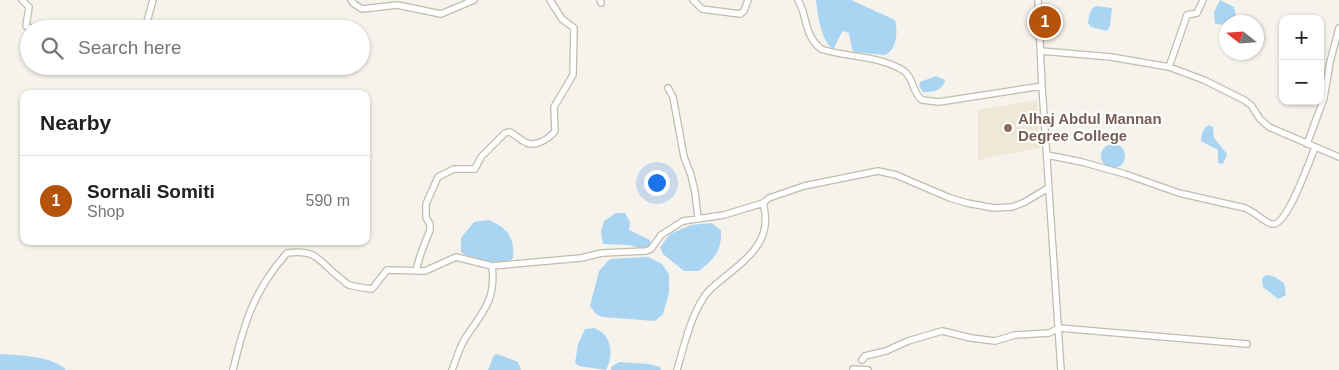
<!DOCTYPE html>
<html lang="en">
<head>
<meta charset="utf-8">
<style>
  :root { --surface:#fff; --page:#f2f2f2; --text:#222; --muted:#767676; --line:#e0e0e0; --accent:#b45309 }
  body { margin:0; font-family:Arial,sans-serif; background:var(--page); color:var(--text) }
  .controls { position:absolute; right:15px; top:15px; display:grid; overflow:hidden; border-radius:10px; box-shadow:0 1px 4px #0004 }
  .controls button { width:45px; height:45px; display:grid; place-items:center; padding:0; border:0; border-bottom:1px solid var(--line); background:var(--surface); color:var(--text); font:25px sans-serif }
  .compass { position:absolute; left:1219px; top:15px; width:45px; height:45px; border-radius:50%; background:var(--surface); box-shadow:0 1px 4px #0004; rotate:287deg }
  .you { position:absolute; left:656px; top:182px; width:18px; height:18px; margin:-12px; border:4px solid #fff; border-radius:50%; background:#1a73e8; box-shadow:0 0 0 8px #1a73e833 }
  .badge { display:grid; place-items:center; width:32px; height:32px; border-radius:50%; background:var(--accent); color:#fff; font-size:16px; font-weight:700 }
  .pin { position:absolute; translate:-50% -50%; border:2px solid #fff; box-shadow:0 1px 5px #0006 }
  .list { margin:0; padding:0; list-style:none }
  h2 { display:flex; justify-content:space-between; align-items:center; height:65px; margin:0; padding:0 20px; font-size:21px }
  h2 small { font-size:16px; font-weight:400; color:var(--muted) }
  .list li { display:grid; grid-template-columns:32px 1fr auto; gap:15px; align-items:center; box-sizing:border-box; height:90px; padding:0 20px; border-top:1px solid var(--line) }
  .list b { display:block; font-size:19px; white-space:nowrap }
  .list p { margin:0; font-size:16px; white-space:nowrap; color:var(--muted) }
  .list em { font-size:16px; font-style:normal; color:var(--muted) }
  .icon { flex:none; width:28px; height:28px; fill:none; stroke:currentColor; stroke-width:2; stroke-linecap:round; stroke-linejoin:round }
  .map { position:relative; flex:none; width:1339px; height:370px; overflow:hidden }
  .search { position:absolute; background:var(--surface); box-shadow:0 1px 4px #0004; left:20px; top:20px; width:350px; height:55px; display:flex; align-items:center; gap:12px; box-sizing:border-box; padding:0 18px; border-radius:28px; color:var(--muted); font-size:19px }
  .panel { position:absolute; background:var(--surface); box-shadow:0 1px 4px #0004; left:20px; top:90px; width:350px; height:155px; border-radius:10px }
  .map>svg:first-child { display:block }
  .education { fill:#efe8d6 }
  .water { fill:#a9d4f2 }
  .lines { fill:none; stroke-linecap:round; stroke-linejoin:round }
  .minor-casing { stroke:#c2bbae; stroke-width:8 }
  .minor { stroke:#fff; stroke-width:5.5 }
  .education-dot { fill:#8d6e63; stroke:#fff; stroke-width:2 }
  .labels { text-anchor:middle; stroke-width:4; stroke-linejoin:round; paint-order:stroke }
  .education-label { font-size:15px; font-weight:bold; fill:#785e54; stroke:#fff; text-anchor:start }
</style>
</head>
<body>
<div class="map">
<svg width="1339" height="370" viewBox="0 0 1339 370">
  <rect width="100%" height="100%" fill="#f6f3ec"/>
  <path class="education" d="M1037,100L1040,148L978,160V110Z"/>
  <path class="water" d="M816,0H851L895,20C898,30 897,51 885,55L854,52L852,49L849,33L843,31C838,37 838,43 833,49C820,39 818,15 816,0Z
    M1220,0L1234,7L1236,16L1234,22H1226V25L1215,24L1214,12Z
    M1096,6L1112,8L1110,26L1107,31L1091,27L1088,23C1089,16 1089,10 1096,6Z
    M936,76L945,80C944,90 931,93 923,92L919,86L920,82Z
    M1209,125L1213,127L1214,138L1227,154L1223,164L1218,163V150L1201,141C1201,135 1203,128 1209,125Z
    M1101 156a12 12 0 1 1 24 0a12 12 0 1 1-24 0Z
    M616,213H625L630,222L629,230L650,240V245L642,249L629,245L603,244L601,232L604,221Z
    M489,220C507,228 515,237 513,258L511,260C493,263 477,263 461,252V238L474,222Z
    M711,223L721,230C722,251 714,259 699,271H684L663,254L660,247L670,234L691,225Z
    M648,257L662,264L669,274V293L663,314L655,321L602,317L596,314L590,306L599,271L610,259Z
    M1268,275L1275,277L1284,283L1286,295L1278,299L1263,287L1262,280L1264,276Z
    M594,328C612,334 614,355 606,370L579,366L575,363L578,344L585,329Z
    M0,354C17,355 54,356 66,370H0Z
    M497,354L518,362L521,370H488L494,355Z
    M619,362L648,364L660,367L661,370H611V367Z"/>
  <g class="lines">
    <defs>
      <path id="minor" d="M22,0L29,7L26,26L33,29
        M351,0L354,4L362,9L397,5L441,14L474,0
        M600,0L601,3
        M693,0L702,9L740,14L744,11L748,0
        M798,0C808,17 803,34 821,49C847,58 880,55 904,71C914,78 912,93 922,100L939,102L1042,86
        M1038,0L1042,86L1061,370
        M145,29L153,0
        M1041,51L1111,57L1169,67L1204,80L1244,100L1251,105L1260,119L1269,127L1339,157
        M1169,67L1187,15L1197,13L1203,0
        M668,88L673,97L684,157L691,175L695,192L698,218
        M1307,144L1324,98L1330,62L1339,28
        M1047,155L1082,162L1125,174L1179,193L1245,208C1254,211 1265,223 1272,224C1287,227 1309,161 1315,148
        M416,270L421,253L430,230V224L426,218V204L438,177L454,169H475L481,157L505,133L510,132C516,135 521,141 527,143C536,147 550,138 555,131L554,107L573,75L574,28L562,19L550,0
        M862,360L865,356L886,351L908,341L942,331L971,338L995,341L1015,335L1049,333L1059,328L1247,344
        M853,369L868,370
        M233,370C244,323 254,290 287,253C318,249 318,261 340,278C343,280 346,284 349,285C356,287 365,288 372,289L387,270L425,271L456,257L492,266L581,258L602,253L646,251L651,249L661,235L683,221L724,215L763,203L769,198L804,186L878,171L896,175L950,198L967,203L994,208L1012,207L1025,202L1048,188
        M452,370C457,358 460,344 468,334C485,310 496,297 492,266
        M677,370C684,346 690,318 704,297C708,290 714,286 720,281C746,259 774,242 763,203"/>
    </defs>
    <use href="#minor" class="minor-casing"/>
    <use href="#minor" class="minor"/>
  </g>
  <circle class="education-dot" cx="1008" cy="128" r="5"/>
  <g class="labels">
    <g class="education-label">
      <text x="1018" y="124">Alhaj Abdul Mannan<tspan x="1018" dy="17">Degree College</tspan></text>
    </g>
  </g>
</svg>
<div class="controls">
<button>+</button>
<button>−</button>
</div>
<svg class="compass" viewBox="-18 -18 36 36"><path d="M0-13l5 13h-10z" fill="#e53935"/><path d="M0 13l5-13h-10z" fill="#767676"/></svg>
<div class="you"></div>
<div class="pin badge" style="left:1045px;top:22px">1</div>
<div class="search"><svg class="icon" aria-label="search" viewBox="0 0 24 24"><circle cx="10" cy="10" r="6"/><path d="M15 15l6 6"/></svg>Search here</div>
<section class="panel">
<h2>Nearby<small></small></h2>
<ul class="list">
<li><span class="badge">1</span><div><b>Sornali Somiti</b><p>Shop</p></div><em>590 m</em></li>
</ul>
</section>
</div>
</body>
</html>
